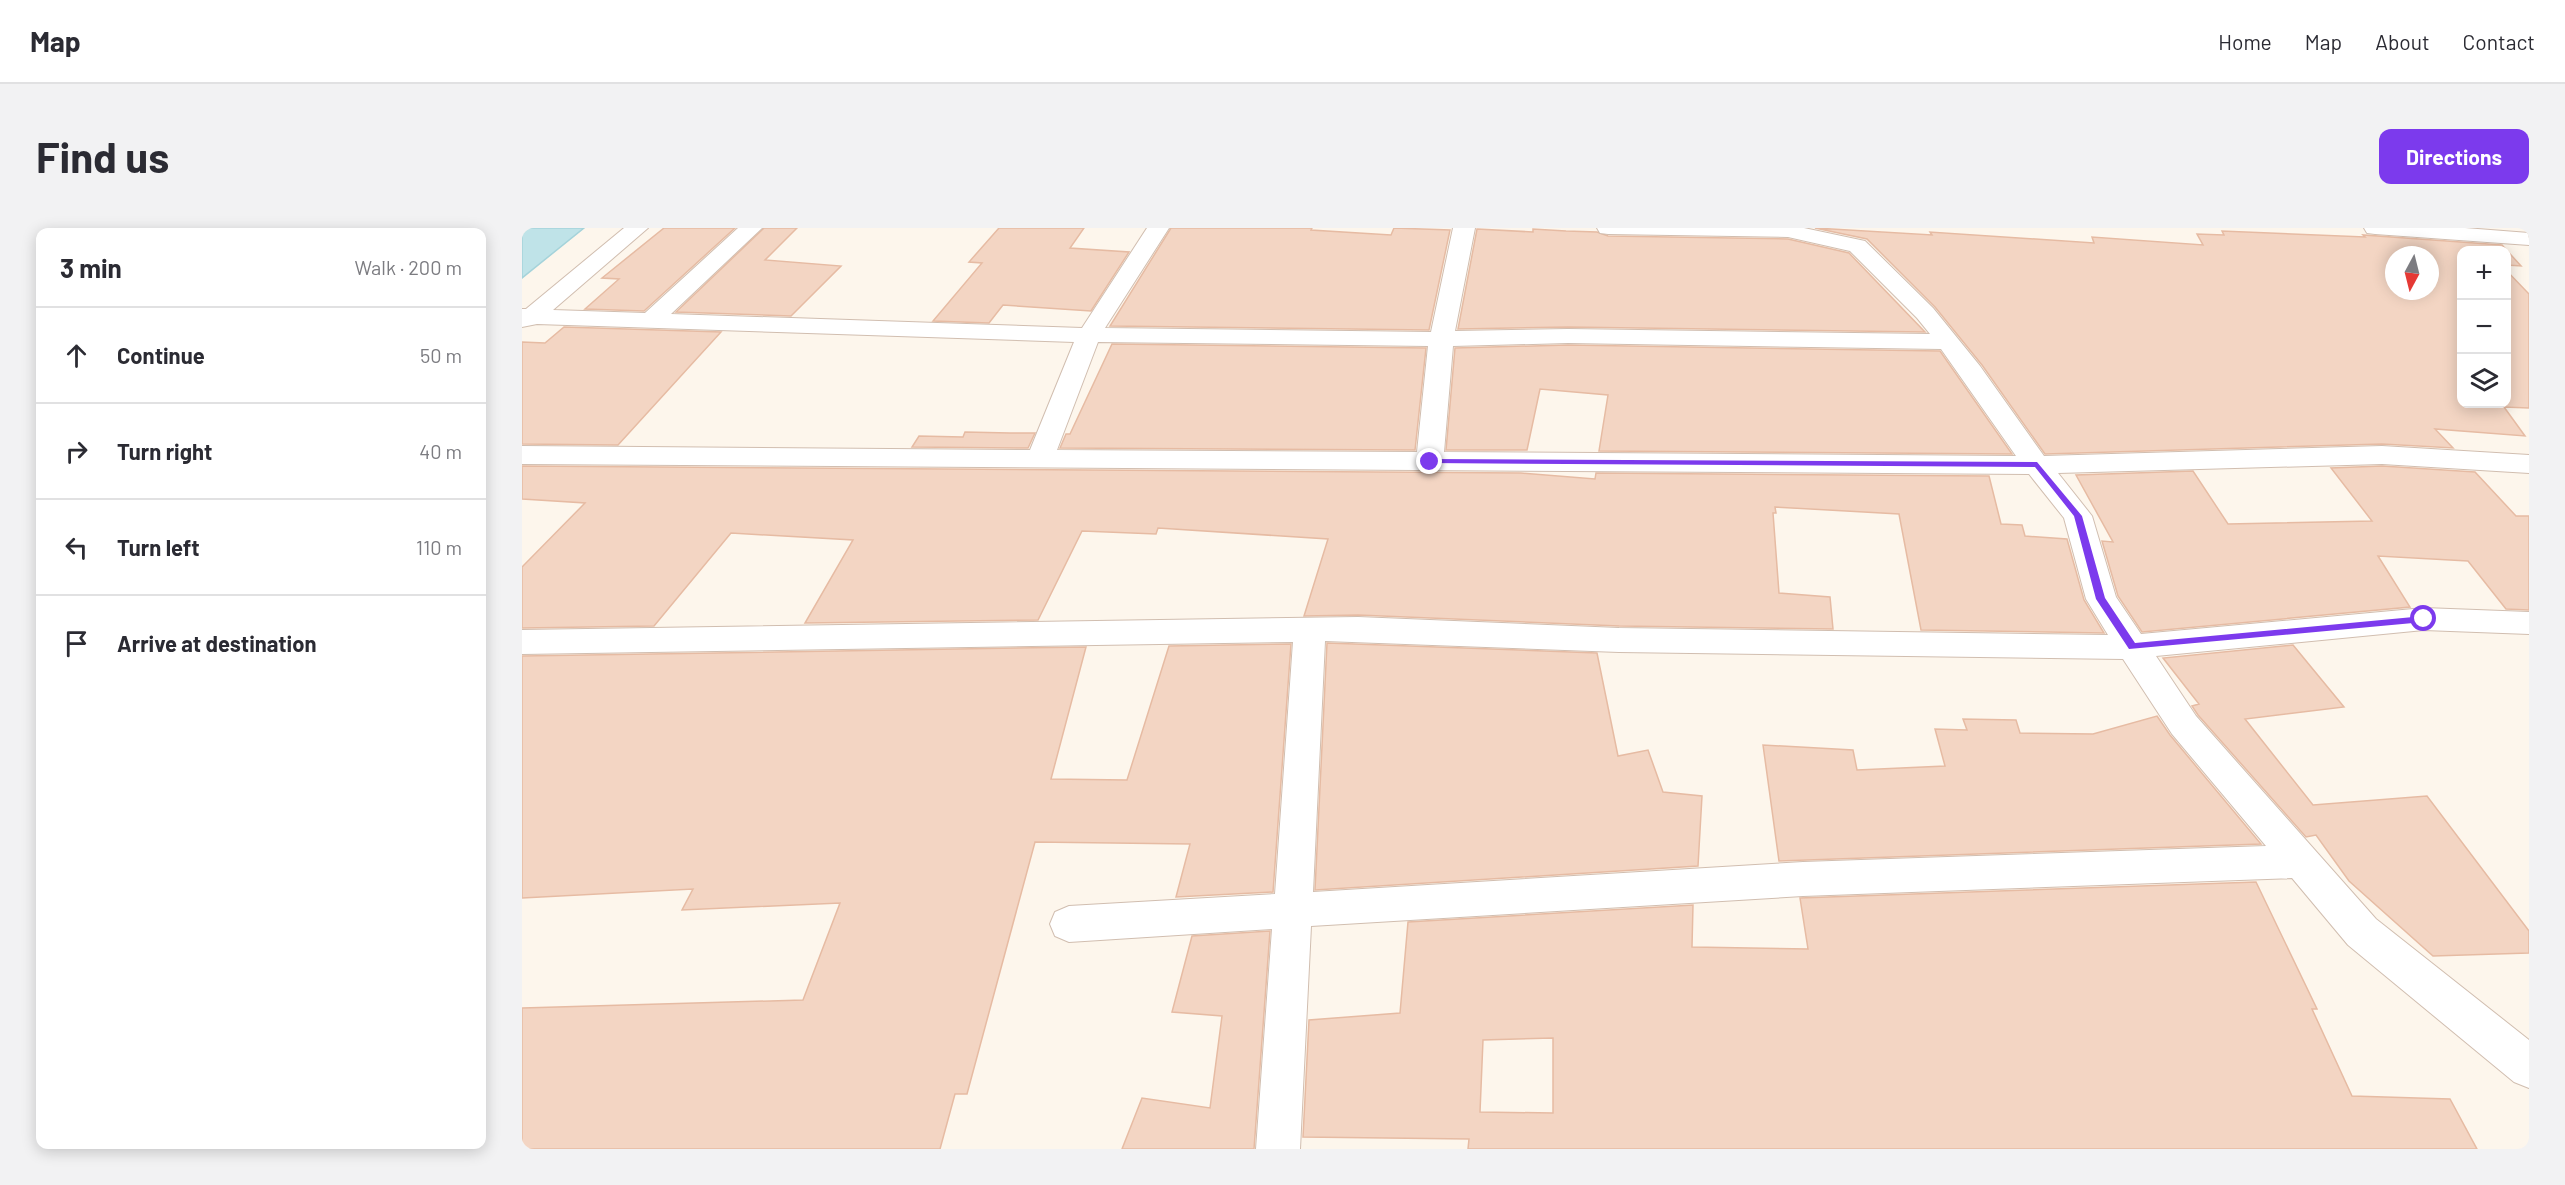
<!DOCTYPE html>
<html lang="en">
<head>
<meta charset="utf-8">
<style>
  :root { --surface:#fff; --page:#f2f2f3; --text:#2b2b33; --muted:#7c7c81; --line:#e1e1e2; --accent:#7c3aed }
  body { margin:0; font-family:Barlow,sans-serif; background:var(--page); color:var(--text) }
  .controls { position:absolute; right:18px; top:18px; display:grid; overflow:hidden; border-radius:12px; box-shadow:0 3px 15px #0003 }
  .controls button { width:54px; height:54px; display:grid; place-items:center; padding:0; border:0; border-bottom:2px solid var(--line); background:var(--surface); color:var(--text); font:30px sans-serif }
  .compass { position:absolute; left:1863px; top:18px; width:54px; height:54px; border-radius:50%; background:var(--surface); box-shadow:0 3px 15px #0003; rotate:187deg }
  .stop { position:absolute; width:18px; height:18px; margin:-14px; border:4px solid #7c3aed; border-radius:50%; background:#fff }
  .stop.end { background:#7c3aed; border-color:#fff; box-shadow:0 2px 6px #0008 }
  .list { margin:0; padding:0; list-style:none }
  h2 { display:flex; justify-content:space-between; align-items:center; height:78px; margin:0; padding:0 24px; font-size:26px }
  h2 small { font-size:20px; font-weight:400; color:var(--muted) }
  .list li { display:grid; grid-template-columns:39px 1fr auto; gap:18px; align-items:center; box-sizing:border-box; height:96px; padding:0 24px; border-top:2px solid var(--line) }
  .list b { display:block; font-size:22px; white-space:nowrap }
  .list em { font-size:20px; font-style:normal; color:var(--muted) }
  .icon { flex:none; width:33px; height:33px; fill:none; stroke:currentColor; stroke-width:2; stroke-linecap:round; stroke-linejoin:round }
  .map { position:relative; flex:none; width:2007px; height:921px; overflow:hidden; border-radius:12px }
  header { display:flex; align-items:center; gap:36px; box-sizing:border-box; height:84px; padding:0 30px; background:var(--surface); border-bottom:2px solid var(--line) }
  header strong { font-size:28px }
  nav { display:flex; gap:33px; margin-inline-start:auto; font-size:21px }
  .intro { display:flex; align-items:center; justify-content:space-between; box-sizing:border-box; height:144px; padding:0 36px }
  h1 { margin:0; font-size:42px }
  .button { padding:15px 27px; border-radius:12px; background:var(--accent); color:#fff; font-size:21px; font-weight:700 }
  main { display:flex; gap:36px; padding:0 36px }
  aside { flex:1; background:var(--surface); border-radius:12px; box-shadow:0 3px 15px #0003 }
  .map>svg:first-child { display:block }
  .water { fill:#bfe3e8; stroke:#a5d3da; stroke-width:1.5 }
  .building { fill:#f3d5c3; stroke:#e6bba3; stroke-width:1.5; fill-rule:evenodd }
  .lines { fill:none; stroke-linecap:round; stroke-linejoin:round }
  .minor-casing { stroke:#d1beb0; stroke-width:2 }
  .minor { fill:#fff; fill-rule:evenodd }
  .route { fill:#7c3aed }
</style>
</head>
<body>
<header>
<strong>Map</strong>
<nav><a>Home</a><a>Map</a><a>About</a><a>Contact</a></nav>
</header>
<div class="intro"><h1>Find us</h1><a class="button">Directions</a></div>
<main>
<aside>
<h2>3 min<small>Walk · 200 m</small></h2>
<ul class="list">
<li><svg class="icon" aria-label="ahead" viewBox="0 0 24 24"><path d="M12 20V5M6 11l6-6 6 6"/></svg><div><b>Continue</b></div><em>50 m</em></li>
<li><svg class="icon" aria-label="right" viewBox="0 0 24 24"><path d="M7 20v-9h11M14 6l5 5-5 5"/></svg><div><b>Turn right</b></div><em>40 m</em></li>
<li><svg class="icon" aria-label="left" viewBox="0 0 24 24"><path d="M17 20v-9H6M10 6l-5 5 5 5"/></svg><div><b>Turn left</b></div><em>110 m</em></li>
<li><svg class="icon" aria-label="arrive" viewBox="0 0 24 24"><path d="M6 21V4h12l-3 4 3 4H6"/></svg><div><b>Arrive at destination</b></div></li>
</ul>
</aside>
<div class="map">
<svg width="2007" height="921" viewBox="0 0 2007 921">
  <rect width="100%" height="100%" fill="#fdf6ec"/>
  <path class="water" d="M0,0H62L0,50Z"/>
  <path class="building" d="M142,0H213L122,83L63,81L97,51L80,50Z
    M242,0H275L243,32L319,38L269,88L154,84Z
    M477,0H562L548,20L607,24L569,83L481,77L467,95L411,93L460,35L447,34Z
    M649,0H790L789,2L869,7L872,0L928,2L907,102L588,98Z
    M1293,0L1410,7L1408,4L1572,15L1570,9L1681,17L1675,6L1702,7L1700,3L1843,9L1841,7L1980,17L1999,38L1984,37V22H1940V176H1984V42L2007,66V180L1982,179L2003,208L1913,201L1931,220L1860,216L1523,226L1460,137L1413,79L1345,11ZM1872,27H1908V63H1872Z
    M955,1L1011,4V1L1044,3L1075,4L1086,8L1266,11L1327,25L1403,104L1046,99L936,101Z
    M42,99L199,104L96,217L0,216V114L23,115Z
    M590,116L904,120L893,222L538,220L544,206H548Z
    M1046,117L1418,123L1490,226L1077,223L1086,167L1018,161L1005,222H924L933,120Z
    M443,204L488,205H513L506,220L390,219L397,208L441,209Z
    M0,238L999,245L1073,251L1074,245L1467,248L1479,296L1500,297L1503,308L1545,311L1562,372L1582,405L1399,402L1377,286L1253,279L1254,285H1251L1257,365L1308,369L1311,401L1097,398L836,387L782,388L806,311L636,300L634,306L560,303L516,392L283,395L331,312L209,305L132,398L0,400V339L63,275L0,271Z
    M1860,238L1953,244L1994,288H2007V382L1984,381L1946,333L1856,328L1888,379L1620,404L1596,368L1580,313L1591,314L1554,247L1671,243L1706,296L1850,293L1809,240Z
    M805,415L1075,425L1096,528L1126,522L1141,564L1180,568L1176,638L793,662Z
    M769,416L751,664L654,669L668,616L513,614L445,866H433L418,921H0V780L281,772L318,675L160,682L171,661L0,670V428L564,419L529,551L605,552L647,418Z
    M1771,417L1822,479L1723,491L1791,577L1905,568L2007,703V725L1911,728L1827,653L1794,607L1784,609L1676,487L1670,478L1677,476L1641,430Z
    M1635,488L1648,507L1739,616L1257,633L1241,517L1331,522L1335,542L1423,538L1413,501L1445,502L1441,491L1494,492L1498,505L1571,506Z
    M1734,654L1795,781H1790L1830,868L1928,871L1955,921H946L947,911L781,909L787,792L878,785L886,694L1171,677L1170,719L1286,721L1278,670ZM1031,810V885L958,884L961,812Z
    M748,703L732,921H600L620,870L688,880L700,788L650,784L670,708Z"/>
  <g class="lines">
    <defs>
      <path id="minor" d="M102,0H126L31,82L123,85L216,0H240L149,86L560,100L625,0H647L583,100L909,104L931,0H953L933,103L1046,101L1408,106L1395,90L1328,23L1266,9L1086,6L1078,5L1075,0H1282L1343,13L1411,80L1458,138L1522,228L1860,218L2007,227V245L1860,236L1536,245L1570,288L1594,369L1619,406L1902,380L2007,384V406L1902,402L1634,428L1674,488L1854,691L2007,812V860L1992,854L1826,717L1770,650L1281,668L789,698L778,921H734L750,701L547,714L533,708L528,696L533,684L547,678L753,666L771,414L0,426V402L836,389L1097,400L1586,407L1564,371L1542,290L1507,246L0,236V218L508,222L552,114L15,96L0,99V81H4ZM576,114L906,118L895,224L535,222ZM1046,115L1419,121L1494,228L922,224L931,118ZM803,413L1097,424L1601,431L1650,506L1744,618L1281,634L791,664Z
        M1842,0H1943L2007,5V17L1853,6L1845,5Z"/>
    </defs>
    <use href="#minor" class="minor-casing"/>
    <use href="#minor" class="minor"/>
  </g>
  <path class="route" d="M908,231L1515,234L1560,288L1583,370L1613,415L1902,388L1907,391L1902,394L1607,421L1574,371L1552,288L1513,239L906,235Z"/>
</svg>
<div class="controls">
<button>+</button>
<button>−</button>
<button><svg class="icon" aria-label="layers" viewBox="0 0 24 24"><path d="M12 4l9 5-9 5-9-5zM3 14l9 5 9-5"/></svg></button>
</div>
<svg class="compass" viewBox="-18 -18 36 36"><path d="M0-13l5 13h-10z" fill="#e53935"/><path d="M0 13l5-13h-10z" fill="#7c7c81"/></svg>
<div class="stop" style="left:1902px;top:391px"></div>
<div class="stop end" style="left:908px;top:234px"></div>
</div>
</main>
</body>
</html>
